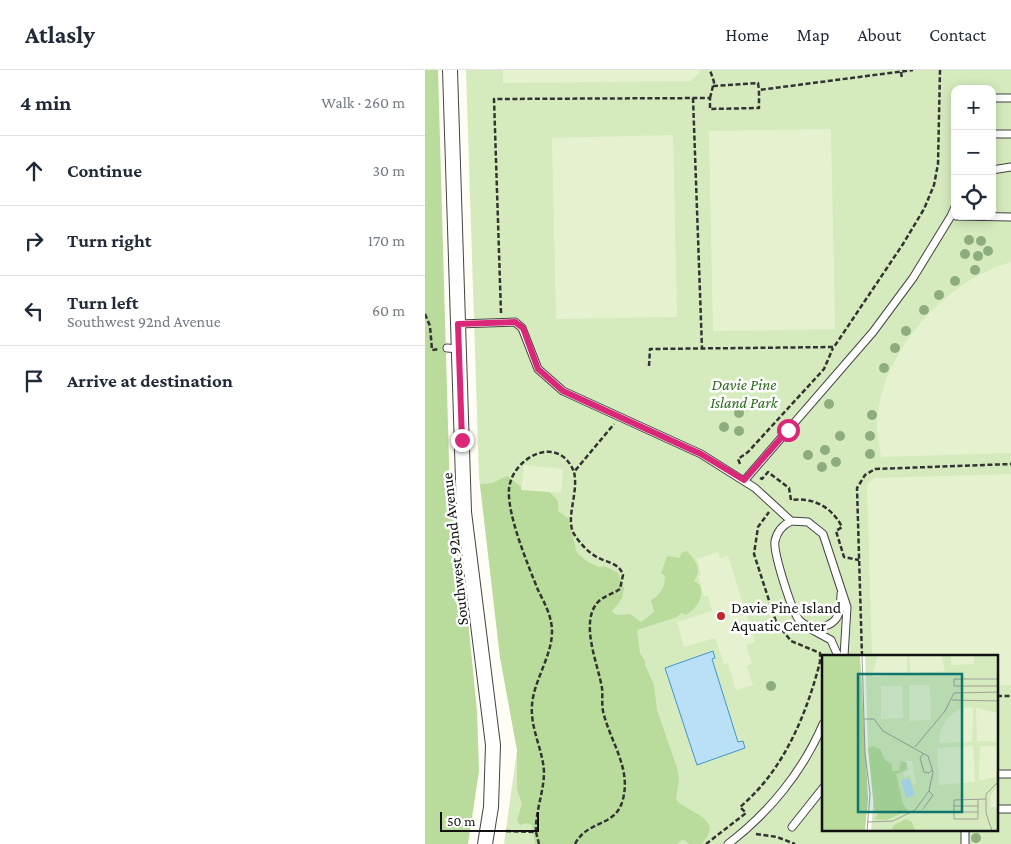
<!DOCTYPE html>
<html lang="en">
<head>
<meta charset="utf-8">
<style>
  :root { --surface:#fff; --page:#f6f6f7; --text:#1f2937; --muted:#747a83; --line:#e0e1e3 }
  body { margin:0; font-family:"Crimson Pro",serif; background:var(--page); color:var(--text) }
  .controls { position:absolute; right:15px; top:15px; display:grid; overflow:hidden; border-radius:10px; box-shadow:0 2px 12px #0003 }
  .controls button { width:45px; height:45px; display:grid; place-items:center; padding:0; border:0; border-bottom:1px solid var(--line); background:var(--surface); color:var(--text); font:25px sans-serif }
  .scale { position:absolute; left:15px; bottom:12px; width:99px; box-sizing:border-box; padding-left:5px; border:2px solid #111; border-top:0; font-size:14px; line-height:18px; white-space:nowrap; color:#111; -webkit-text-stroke:4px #fff; paint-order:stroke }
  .stop { position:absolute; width:15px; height:15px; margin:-11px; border:4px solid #db2777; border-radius:50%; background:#fff }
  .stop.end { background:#db2777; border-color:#fff; box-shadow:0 1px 5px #0008 }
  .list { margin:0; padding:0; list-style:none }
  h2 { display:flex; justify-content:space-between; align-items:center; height:65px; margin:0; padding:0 20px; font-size:21px }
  h2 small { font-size:16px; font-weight:400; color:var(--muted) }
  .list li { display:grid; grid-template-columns:32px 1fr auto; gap:15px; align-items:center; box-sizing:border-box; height:70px; padding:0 20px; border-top:1px solid var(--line) }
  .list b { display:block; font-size:19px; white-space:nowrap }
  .list p { margin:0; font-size:16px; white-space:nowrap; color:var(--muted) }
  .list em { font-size:16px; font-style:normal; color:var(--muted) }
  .icon { flex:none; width:28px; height:28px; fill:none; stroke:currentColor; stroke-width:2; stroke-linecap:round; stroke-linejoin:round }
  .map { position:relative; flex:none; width:586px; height:774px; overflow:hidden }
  header { display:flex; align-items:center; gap:30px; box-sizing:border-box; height:70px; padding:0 25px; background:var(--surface); border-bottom:1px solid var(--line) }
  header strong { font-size:24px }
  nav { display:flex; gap:28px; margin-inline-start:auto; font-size:18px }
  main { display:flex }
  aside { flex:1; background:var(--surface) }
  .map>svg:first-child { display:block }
  .green { fill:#d5ebbd; fill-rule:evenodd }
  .forest { fill:#b9dc9c }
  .pitch { fill:#e6f2cf }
  .water { fill:#b9e0f7; stroke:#3f96cf }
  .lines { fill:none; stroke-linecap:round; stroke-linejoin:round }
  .lane-casing { stroke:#444; stroke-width:9 }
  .street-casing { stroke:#444; stroke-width:16 }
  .path { stroke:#333; stroke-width:2.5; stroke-dasharray:5 2.5; stroke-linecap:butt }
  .lane { stroke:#fff; stroke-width:7 }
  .street { stroke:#fff; stroke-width:14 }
  .tree { fill:#8dad7f }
  .route { stroke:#db2777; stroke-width:6 }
  .poi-dot { fill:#c4262e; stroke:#fff; stroke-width:2 }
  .labels { text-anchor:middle; stroke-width:5; stroke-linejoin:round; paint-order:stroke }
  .park-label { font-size:16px; font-style:italic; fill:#2f6b1f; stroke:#fff }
  .street-label { font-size:16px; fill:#111; stroke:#fff }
  .poi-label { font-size:16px; fill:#111; stroke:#fff; text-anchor:start }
  .inset-road { fill:none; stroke:#a09f9a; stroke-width:1 }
  .view { fill:#0f766e; fill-opacity:0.15; stroke:#0f766e; stroke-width:2.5 }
  .inset-edge { fill:none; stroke:#111; stroke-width:2.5 }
</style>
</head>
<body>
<header>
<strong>Atlasly</strong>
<nav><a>Home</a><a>Map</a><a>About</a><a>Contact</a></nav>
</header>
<main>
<aside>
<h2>4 min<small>Walk · 260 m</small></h2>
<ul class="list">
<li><svg class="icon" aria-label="ahead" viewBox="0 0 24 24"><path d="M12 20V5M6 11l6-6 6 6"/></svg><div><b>Continue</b></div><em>30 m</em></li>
<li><svg class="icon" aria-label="right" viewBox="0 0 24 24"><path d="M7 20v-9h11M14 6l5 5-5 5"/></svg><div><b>Turn right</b></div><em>170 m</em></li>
<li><svg class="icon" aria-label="left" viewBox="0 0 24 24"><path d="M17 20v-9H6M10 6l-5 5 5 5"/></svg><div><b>Turn left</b><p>Southwest 92nd Avenue</p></div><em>60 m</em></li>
<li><svg class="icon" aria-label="arrive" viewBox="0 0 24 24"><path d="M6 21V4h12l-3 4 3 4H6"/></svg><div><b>Arrive at destination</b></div></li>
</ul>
</aside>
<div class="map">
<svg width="586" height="774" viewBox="0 0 586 774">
  <rect width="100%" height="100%" fill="#fffdf5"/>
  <path class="green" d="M41,0H586V774H79L92,680L75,587L54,407ZM530,19H567V146H530ZM398,586H572V760H398Z"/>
  <path class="forest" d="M0,0H13L25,426L42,540L52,641L54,701L43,774H0Z
    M82,406L99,419L123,420L133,431V441L143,448L152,483L163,492L174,497L180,496L193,503L199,518L197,529L187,541L191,545L205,544L216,552L229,542L226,530C236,525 240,516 240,506L236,503L242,486L255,488L256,483L262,481C270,490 278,499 269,511L275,515C279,529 272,538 261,545L256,543L252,547L212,560L215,583L220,591V595L229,615L232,640L252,698L254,709L251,729C259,742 303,748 276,774H264L258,769L252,774H110L107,755L101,753L95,755L92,750L97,734L92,719V680L75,587L55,414L67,413Z"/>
  <path class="pitch" d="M78,0H274L275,2L265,11L78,13Z
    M406,59L410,259L288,261L284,61Z
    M248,65L252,247L131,249L127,68Z
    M586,192V383L456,387C455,377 452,367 452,357C453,285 519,211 586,192Z
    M99,395L138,399L136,423L96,420Z
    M586,404V615L572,616V586H447L442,414L450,408Z
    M293,482L295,488L303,486L330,572L321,575L327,594L322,596L328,615L311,620L303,593L299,594L290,568L259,577L252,552L287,541L283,525L279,526L273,506L276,505L272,489Z"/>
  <path class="water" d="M288,581L290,588L287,589L313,672L318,671L320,678L272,695L240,598Z"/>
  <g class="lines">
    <defs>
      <path id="lane" d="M567,28H586
        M567,64H586
        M567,100L586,97
        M531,146L586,147
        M33,254L90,252L97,258L113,299L138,321L276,384L330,418L366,451L383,452L398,464L422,537L419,586
        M22,278L34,279
        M319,411L448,262L488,208L526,146L530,137
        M366,451C358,455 352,461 350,471C348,482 367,543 375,551C383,559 402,559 410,550C416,543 416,532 416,524
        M382,557L406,570L413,586
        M572,704H586
        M572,739H586
        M367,757L398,718
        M303,774C344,743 378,701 398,654
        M540,774V760"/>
      <path id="street" d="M25,0L39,442L68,675L66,737L60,774"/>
    </defs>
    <use href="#lane" class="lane-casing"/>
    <use href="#street" class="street-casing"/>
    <path class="path" d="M476,2L477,9
      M288,16L333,13L334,20
      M268,28L277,279
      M285,28L289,12L285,0
      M76,243L69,29L285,28V39L334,38V20L488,0
      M0,244L5,256L7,280L14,279
      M224,296L225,279L409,277L478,174L499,139L509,115L513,94L515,0
      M315,394L313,389L323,382L399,299L408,278
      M335,408L337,409L343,402L364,418L366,430C388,427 407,437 417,457L411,461L419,487L434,490
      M437,586L432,418L440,405L450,399L586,394
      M572,626H586
      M81,761L111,762L114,774
      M111,762C110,742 119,722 119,702C118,680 105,658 107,635C109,607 132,580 126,552C124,541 118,530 113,520C103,495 82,445 84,419C87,387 134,363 149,402
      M331,764L352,767L370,774
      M150,774C163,749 191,758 198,729C206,699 186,672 179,645C176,636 178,627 177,618C173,594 155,554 172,533C178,526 188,524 195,519L198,505C194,492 181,493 170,486C162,481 154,472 149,464C140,448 154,423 149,402L189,354
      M281,774L321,743L315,737C358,701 381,646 395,592V583L366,571L351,552L329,484L333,457L344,442"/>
    <use href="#lane" class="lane"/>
    <use href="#street" class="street"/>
  </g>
  <g class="tree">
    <circle cx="544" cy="170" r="5"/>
    <circle cx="556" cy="171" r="5"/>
    <circle cx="563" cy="181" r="5"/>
    <circle cx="540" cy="184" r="5"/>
    <circle cx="553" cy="186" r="5"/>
    <circle cx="550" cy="200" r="5"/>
    <circle cx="530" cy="211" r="5"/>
    <circle cx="514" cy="225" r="5"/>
    <circle cx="499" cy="240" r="5"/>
    <circle cx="481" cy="261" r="5"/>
    <circle cx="470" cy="278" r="5"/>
    <circle cx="459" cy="298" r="5"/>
    <circle cx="404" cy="334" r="5"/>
    <circle cx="314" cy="343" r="5"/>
    <circle cx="447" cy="345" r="5"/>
    <circle cx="299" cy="357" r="5"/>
    <circle cx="314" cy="361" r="5"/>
    <circle cx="415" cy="366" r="5"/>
    <circle cx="445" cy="366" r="5"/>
    <circle cx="400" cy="380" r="5"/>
    <circle cx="445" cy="384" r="5"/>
    <circle cx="383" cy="385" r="5"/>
    <circle cx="411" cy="392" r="5"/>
    <circle cx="397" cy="397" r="5"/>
    <circle cx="346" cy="616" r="5"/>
    <circle cx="551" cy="768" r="5"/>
  </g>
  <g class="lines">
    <path class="route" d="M37,370L33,254L90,252L98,258L113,299L138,321L276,384L319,410L363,360"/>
  </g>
  <circle class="poi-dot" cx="296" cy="546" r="5"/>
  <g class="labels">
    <g class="park-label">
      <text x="319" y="320">Davie Pine<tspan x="319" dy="18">Island Park</tspan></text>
    </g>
    <g class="street-label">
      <text transform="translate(29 479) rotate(-96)" y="6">Southwest 92nd Avenue</text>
    </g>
    <g class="poi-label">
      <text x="306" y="543">Davie Pine Island<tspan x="306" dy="18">Aquatic Center</tspan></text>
    </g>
  </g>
  <g transform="translate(397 585)">
    <rect width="176" height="176" fill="#fffdf5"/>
    <path d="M43,0H176V176H49L52,140L46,92Z" fill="#d5ebbd"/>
    <path d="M0,0H38L46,144L43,176H0ZM51,91L58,94L63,105L70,109V116H77L79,106L85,108L84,115L74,119L81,149L86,156L64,165L52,164L56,159L52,153L46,93ZM84,164L90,167L93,176H69L72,170Z" fill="#b9dc9c"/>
    <path d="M56,0H85V20L50,22ZM87,0H119L123,16L89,18ZM129,0H152V9L129,10ZM87,30H108L109,65L87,66ZM59,31H80L81,63L59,64ZM151,52L150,87L117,88L118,77L126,62L137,54ZM154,53L176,58V87L155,86ZM151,91L153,127L117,130L115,93ZM158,91H176L174,122L157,126ZM84,106H90L94,129L91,130L88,120L82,122L81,117L87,115ZM176,131V152H168L169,140Z" fill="#e6f2cf"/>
    <path d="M87,123L93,140L84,143L79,126Z" fill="#b9e0f7"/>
    <path class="inset-road" d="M40,0L43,98L48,139L45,176M177,24H132V31H177M130,45L177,46M42,64H52L61,76L106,101L111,117L107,136L93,155L71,166L45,167M93,92L123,56L132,38L177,37M101,99L98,103L102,117L107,118L110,115M156,144V164H132V145L164,144M132,151H156M101,154L111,140L107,136M132,157H156M170,176L164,158V139L177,126"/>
    <path class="view" d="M36,19H140V157H36Z"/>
    <rect width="176" height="176" class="inset-edge"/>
  </g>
</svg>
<div class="controls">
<button>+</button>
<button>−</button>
<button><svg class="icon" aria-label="locate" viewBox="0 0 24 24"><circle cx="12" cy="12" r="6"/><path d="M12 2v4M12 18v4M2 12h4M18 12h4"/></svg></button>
</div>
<div class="scale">50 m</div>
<div class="stop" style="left:363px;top:360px"></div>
<div class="stop end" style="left:37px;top:370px"></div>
</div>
</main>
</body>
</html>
